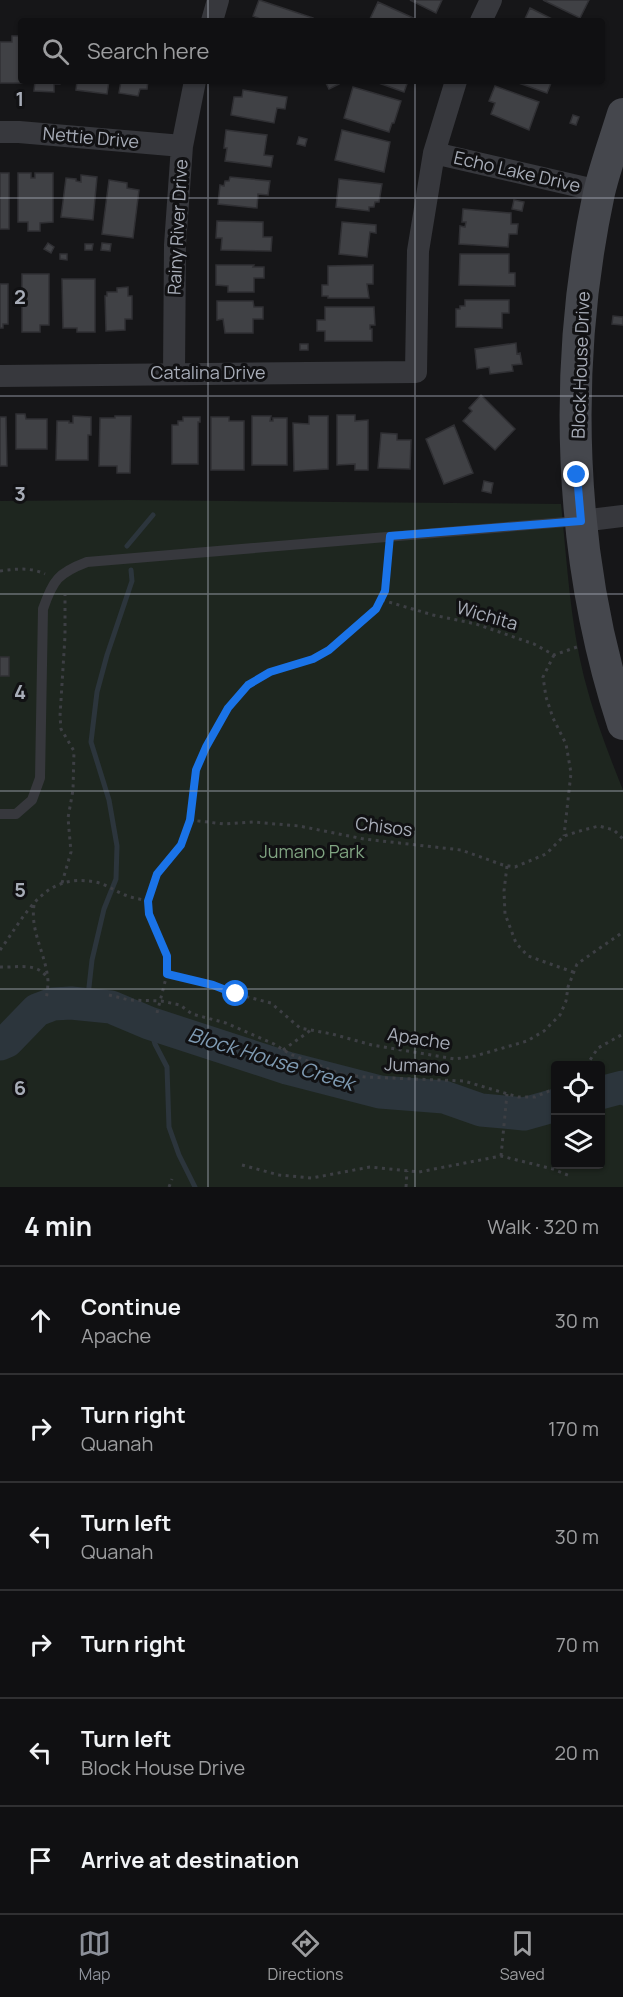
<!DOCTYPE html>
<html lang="en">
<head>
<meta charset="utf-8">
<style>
  :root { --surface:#101012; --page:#1e1e20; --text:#f1f3f6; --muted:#9c9d9f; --line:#303032; --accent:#8c9099 }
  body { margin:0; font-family:Manrope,sans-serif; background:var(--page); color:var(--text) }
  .controls { position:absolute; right:18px; bottom:18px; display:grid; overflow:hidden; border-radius:6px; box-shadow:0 2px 4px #0004 }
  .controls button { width:54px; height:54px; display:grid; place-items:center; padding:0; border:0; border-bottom:2px solid var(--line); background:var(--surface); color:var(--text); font:30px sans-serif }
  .stop { position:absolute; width:18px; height:18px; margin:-14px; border:4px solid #1a73e8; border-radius:50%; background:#fff }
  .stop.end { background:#1a73e8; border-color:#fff; box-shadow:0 2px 6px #0008 }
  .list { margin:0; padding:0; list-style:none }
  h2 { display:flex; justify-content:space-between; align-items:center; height:78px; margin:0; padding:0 24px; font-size:26px }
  h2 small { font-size:20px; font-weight:400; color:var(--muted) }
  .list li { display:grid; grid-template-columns:39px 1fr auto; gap:18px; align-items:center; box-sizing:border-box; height:108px; padding:0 24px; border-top:2px solid var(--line) }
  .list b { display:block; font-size:22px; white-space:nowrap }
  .list p { margin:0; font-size:20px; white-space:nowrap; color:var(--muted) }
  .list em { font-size:20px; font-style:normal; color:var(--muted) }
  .icon { flex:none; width:33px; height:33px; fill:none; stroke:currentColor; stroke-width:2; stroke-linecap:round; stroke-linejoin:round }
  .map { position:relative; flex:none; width:623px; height:1187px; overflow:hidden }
  .search { position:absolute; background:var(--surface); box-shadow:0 2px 4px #0004; left:18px; right:18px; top:18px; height:66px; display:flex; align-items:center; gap:15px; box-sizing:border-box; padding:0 21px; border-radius:6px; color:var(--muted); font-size:22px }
  .sheet { height:726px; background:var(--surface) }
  nav { display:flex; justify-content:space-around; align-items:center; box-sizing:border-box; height:84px; border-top:2px solid var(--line); background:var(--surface); font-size:16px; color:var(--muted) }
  nav a { display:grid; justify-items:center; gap:3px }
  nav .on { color:var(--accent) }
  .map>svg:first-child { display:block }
  .green { fill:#1e261f; fill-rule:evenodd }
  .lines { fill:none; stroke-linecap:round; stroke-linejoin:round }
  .stream { stroke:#2c353c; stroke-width:5 }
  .river { stroke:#2c353c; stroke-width:33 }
  .building { fill:#404145; stroke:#303034; stroke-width:1.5 }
  .path { stroke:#3d3f44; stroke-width:3; stroke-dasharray:3 4.5; stroke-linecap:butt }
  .lane { stroke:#37383d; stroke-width:10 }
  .street { stroke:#37383d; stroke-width:22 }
  .secondary { stroke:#45474d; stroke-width:32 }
  .route { stroke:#1a73e8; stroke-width:8 }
  .grid { fill:none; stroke:#a8adb8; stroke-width:1.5; stroke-opacity:0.55 }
  .labels { text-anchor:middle; stroke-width:6; stroke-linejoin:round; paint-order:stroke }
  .street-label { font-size:18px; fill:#a8adb8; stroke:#111113 }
  .park-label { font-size:18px; fill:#7fa381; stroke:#111113 }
  .water-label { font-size:20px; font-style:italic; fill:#7f9bb3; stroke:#111113 }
  .grid-label { font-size:20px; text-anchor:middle; font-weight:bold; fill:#a8adb8; stroke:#111113; stroke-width:6; stroke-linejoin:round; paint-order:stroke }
</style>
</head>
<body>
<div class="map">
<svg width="623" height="1187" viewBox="0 0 623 1187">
  <rect width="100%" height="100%" fill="#161618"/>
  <path class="green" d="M129,500L561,504C567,561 570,621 584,677C594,716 608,753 623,790V1187H0V501ZM556,1066H600V1164H556Z"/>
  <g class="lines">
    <path class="stream" d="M127,546L153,515
      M87,1005L92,960L104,909L116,879L117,846L109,800L91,742L97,692L107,655L132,581L131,570
      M149,1023L155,1044L167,1067L169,1127L179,1155L195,1187
      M603,1093L623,1103"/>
    <path class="river" d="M0,1044L7,1041L37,1010L53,1004L71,1003L111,1007L149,1023L287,1068L380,1092L444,1097L481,1110L504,1112L524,1114L556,1105
      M600,1093L623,1087"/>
  </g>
  <path class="building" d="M259,0L313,18L312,21H259L260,19L253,16Z
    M410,0H442L436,13Z
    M543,0H589L580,18Z
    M378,2L420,21H369Z
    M530,8L556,21H524Z
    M12,36H21V81H24V83H0V42H12Z
    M35,81H61L60,84H54V92L34,91Z
    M77,81H109L107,94L76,90Z
    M121,81H148L147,89H140L138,96L119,93Z
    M330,81H338L339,84L329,89L326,83Z
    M373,81H408L404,92Z
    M513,81H547L551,83L547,93Z
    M495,86L539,102L529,130L491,114L495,103L489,101Z
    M353,87L401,101L394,123H392L389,132L344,118Z
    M243,90L287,97L285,109L277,108L274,123L231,115L234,97H242Z
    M573,115L579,117L576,125L570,123Z
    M226,130L267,135L264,155L273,156L271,167L225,161L227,148H224Z
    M342,130L390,142L384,172L335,160Z
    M299,137L307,139L305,146L297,144Z
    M0,173H9V229H0Z
    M18,173H31V178H35V173H53V222L40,223V231H28V222H18Z
    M81,175L97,177L93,220L61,217L66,178L76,179V181L81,182Z
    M230,177L270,181L268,195L258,194L257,208L218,204L220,185L224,186L225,181H229Z
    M339,179L382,184L379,202H375L374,207H369V211L336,207Z
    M109,180L127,183V188L139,190L133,238L102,234Z
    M514,200L524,202L522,211L512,209Z
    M463,209L511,213V224H518L517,234H509L508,247L459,244L460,226L465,227L466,222H462Z
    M217,221L263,222V237H272L271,251L221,250L222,238H216Z
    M342,222L376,225V233L370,232L367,257L339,254Z
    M48,243L54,247L51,253L44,249Z
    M102,243L111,244L110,251L101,250Z
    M85,244H93L92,250H85Z
    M60,254H67V260L60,259Z
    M460,254H509V273H515V286L459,285Z
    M216,265H254L253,267H264V278H254V292H228V286L216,285Z
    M373,265V284H367L369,298H328V296H322V285H328V266Z
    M22,274H49V325H40V332H22Z
    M62,279H95V332H77V328H63Z
    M0,284H8V324H3V328H0Z
    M128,287V296H132V319H125V330L106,331L105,296H107V292H117V288Z
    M465,300H509V313H502V328L456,327V309H460V306H465Z
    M217,301H253L254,307H263V319H253V333H225L223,319L217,320Z
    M325,307H374L375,325H370V329H372V341H325V331H317V320H325Z
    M613,316L623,317V325L612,324Z
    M516,343L517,354L520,353L522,364L512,365L513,371L490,374L489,367L477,369L475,349Z
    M300,344H308V350H300Z
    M481,395L515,429L495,450L463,421L472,411L469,408Z
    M16,414H25L26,419H47V449H16Z
    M337,415H355V421L368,420V470H355V464L337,465Z
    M73,416L91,417V435H88V460H56L57,421H69V423H73Z
    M115,416H131L130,473H117V466H99L100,418H115Z
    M252,416H271L270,421H273V418H287V465H252Z
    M309,416H328V469L294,471L293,423L309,424Z
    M0,417H6L7,466H0Z
    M183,417H200V422H198V464H172V425H178V421H183Z
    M211,417H229V421H244V470H211Z
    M454,425L473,473L444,484L426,439Z
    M381,433L397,434V440H411L410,469L378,468Z
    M484,481L493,483L491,493L482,491Z
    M0,657H9V676H0Z"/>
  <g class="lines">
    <path class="path" d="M0,571C16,569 30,567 45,574
      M382,600L433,615L476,624L534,644L554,655L577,647
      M554,655L543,677L546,697L553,718L566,744L571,773L564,836
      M190,820L224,824L253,822L299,826L364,839L461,850L503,865L515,867L546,854L564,836L583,830L599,826L614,830L623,839
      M507,866L504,891L505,914L516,943L528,956L573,972
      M62,883L71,852L68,818L73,790L74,751L61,729L60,716L65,636V595
      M34,905C30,932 46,954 48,981C48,987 47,994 46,1000
      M0,950C26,915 43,872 95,882C106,884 115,891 125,895C132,898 140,899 148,901
      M0,967C16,968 35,962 46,976
      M167,974L213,985L236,994L271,1003L300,1028L332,1034L372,1045L455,1059L475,1056L503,1048L527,1041L544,1031L560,1015L566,1001L568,987L577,964L623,932
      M109,995L129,1000L161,1001L180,1005L192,1014L226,1023L274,1044L290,1054L341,1074L365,1077L464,1081L518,1097H535L556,1088
      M157,1013L167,974V956L149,914L148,901L157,874L181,845L190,820L197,770L206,747L228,708L247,685L270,672L313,659L329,650L376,609L385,591L389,550
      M283,1050L311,1030
      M586,1066L598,1048L623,1034
      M501,1156L507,1094
      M242,1165L279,1175L312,1178L370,1167L419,1172L501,1156L553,1169L570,1176
      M169,1187L172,1179
      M406,1187L407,1171"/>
    <path class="lane" d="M0,814H16L32,800L40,778L43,609C53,580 58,573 87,562L578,521"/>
    <path class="street" d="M212,21L218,0
      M481,21L491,0
      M0,132H19L182,146
      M434,153L599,191
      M174,373L175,245L182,146L195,81
      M0,376L416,372L418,251L434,153L456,81
      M581,521L623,516"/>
    <path class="secondary" d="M623,114C615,140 605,167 599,193C562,366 568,556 623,724"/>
  </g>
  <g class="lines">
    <path class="route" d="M236,994L213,985L167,974V956L149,914L148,901L157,874L181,845L190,820L196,770L206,747L228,708L248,685L270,672L313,659L329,650L376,609L385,591L390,536L581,521L577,475"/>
  </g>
  <path class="grid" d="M208,0V21M415,0V21M208,81V1187M415,81V1187M0,198H623M0,396H623M0,594H623M0,791H623M0,989H623"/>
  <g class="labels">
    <g class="street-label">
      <text transform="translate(91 138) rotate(5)" y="6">Nettie Drive</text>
      <text transform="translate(517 172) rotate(13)" y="6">Echo Lake Drive</text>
      <text transform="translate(178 227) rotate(-87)" y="6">Rainy River Drive</text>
      <text transform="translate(581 365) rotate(-88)" y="6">Block House Drive</text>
      <text x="208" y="379">Catalina Drive</text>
      <text transform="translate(487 616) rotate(16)" y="6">Wichita</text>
      <text transform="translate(384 827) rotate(7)" y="6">Chisos</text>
      <text transform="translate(419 1039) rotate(9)" y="6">Apache</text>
      <text transform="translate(417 1066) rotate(3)" y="6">Jumano</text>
    </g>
    <g class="park-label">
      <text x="312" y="858">Jumano Park</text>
    </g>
    <g class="water-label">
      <text transform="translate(271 1059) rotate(17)" y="7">Block House Creek</text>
    </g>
  </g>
  <g class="grid-label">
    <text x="20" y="106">1</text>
    <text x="20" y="304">2</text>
    <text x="20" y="501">3</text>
    <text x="20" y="699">4</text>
    <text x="20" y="897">5</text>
    <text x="20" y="1095">6</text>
  </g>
</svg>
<div class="controls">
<button><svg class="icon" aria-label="locate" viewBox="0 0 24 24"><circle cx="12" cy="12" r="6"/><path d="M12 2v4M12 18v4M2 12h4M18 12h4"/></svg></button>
<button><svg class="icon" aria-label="layers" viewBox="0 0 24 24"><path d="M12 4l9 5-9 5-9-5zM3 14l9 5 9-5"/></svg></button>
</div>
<div class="stop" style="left:236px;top:994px"></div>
<div class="stop end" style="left:577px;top:475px"></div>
<div class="search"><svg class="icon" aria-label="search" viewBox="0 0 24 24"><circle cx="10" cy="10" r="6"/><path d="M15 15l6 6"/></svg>Search here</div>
</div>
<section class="sheet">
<h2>4 min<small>Walk · 320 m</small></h2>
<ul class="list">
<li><svg class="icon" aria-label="ahead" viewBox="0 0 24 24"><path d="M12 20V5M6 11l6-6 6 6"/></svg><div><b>Continue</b><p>Apache</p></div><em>30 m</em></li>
<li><svg class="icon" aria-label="right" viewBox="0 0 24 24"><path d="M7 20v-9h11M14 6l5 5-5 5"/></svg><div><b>Turn right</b><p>Quanah</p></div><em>170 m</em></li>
<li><svg class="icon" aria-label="left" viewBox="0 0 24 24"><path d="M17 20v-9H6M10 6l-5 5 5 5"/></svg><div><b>Turn left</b><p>Quanah</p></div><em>30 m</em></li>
<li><svg class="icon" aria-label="right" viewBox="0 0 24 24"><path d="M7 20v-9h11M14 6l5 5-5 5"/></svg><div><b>Turn right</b></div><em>70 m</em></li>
<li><svg class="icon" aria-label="left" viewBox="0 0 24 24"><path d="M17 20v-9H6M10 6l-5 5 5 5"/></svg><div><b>Turn left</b><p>Block House Drive</p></div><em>20 m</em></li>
<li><svg class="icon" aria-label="arrive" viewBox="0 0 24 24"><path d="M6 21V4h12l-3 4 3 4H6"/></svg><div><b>Arrive at destination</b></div></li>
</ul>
</section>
<nav>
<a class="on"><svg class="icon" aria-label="map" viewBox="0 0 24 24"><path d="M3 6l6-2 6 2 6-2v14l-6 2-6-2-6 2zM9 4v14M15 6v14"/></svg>Map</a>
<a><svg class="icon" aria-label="directions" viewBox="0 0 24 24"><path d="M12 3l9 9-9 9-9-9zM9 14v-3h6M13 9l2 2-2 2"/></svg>Directions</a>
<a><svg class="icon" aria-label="saved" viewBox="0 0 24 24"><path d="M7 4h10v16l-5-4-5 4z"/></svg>Saved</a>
</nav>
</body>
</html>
